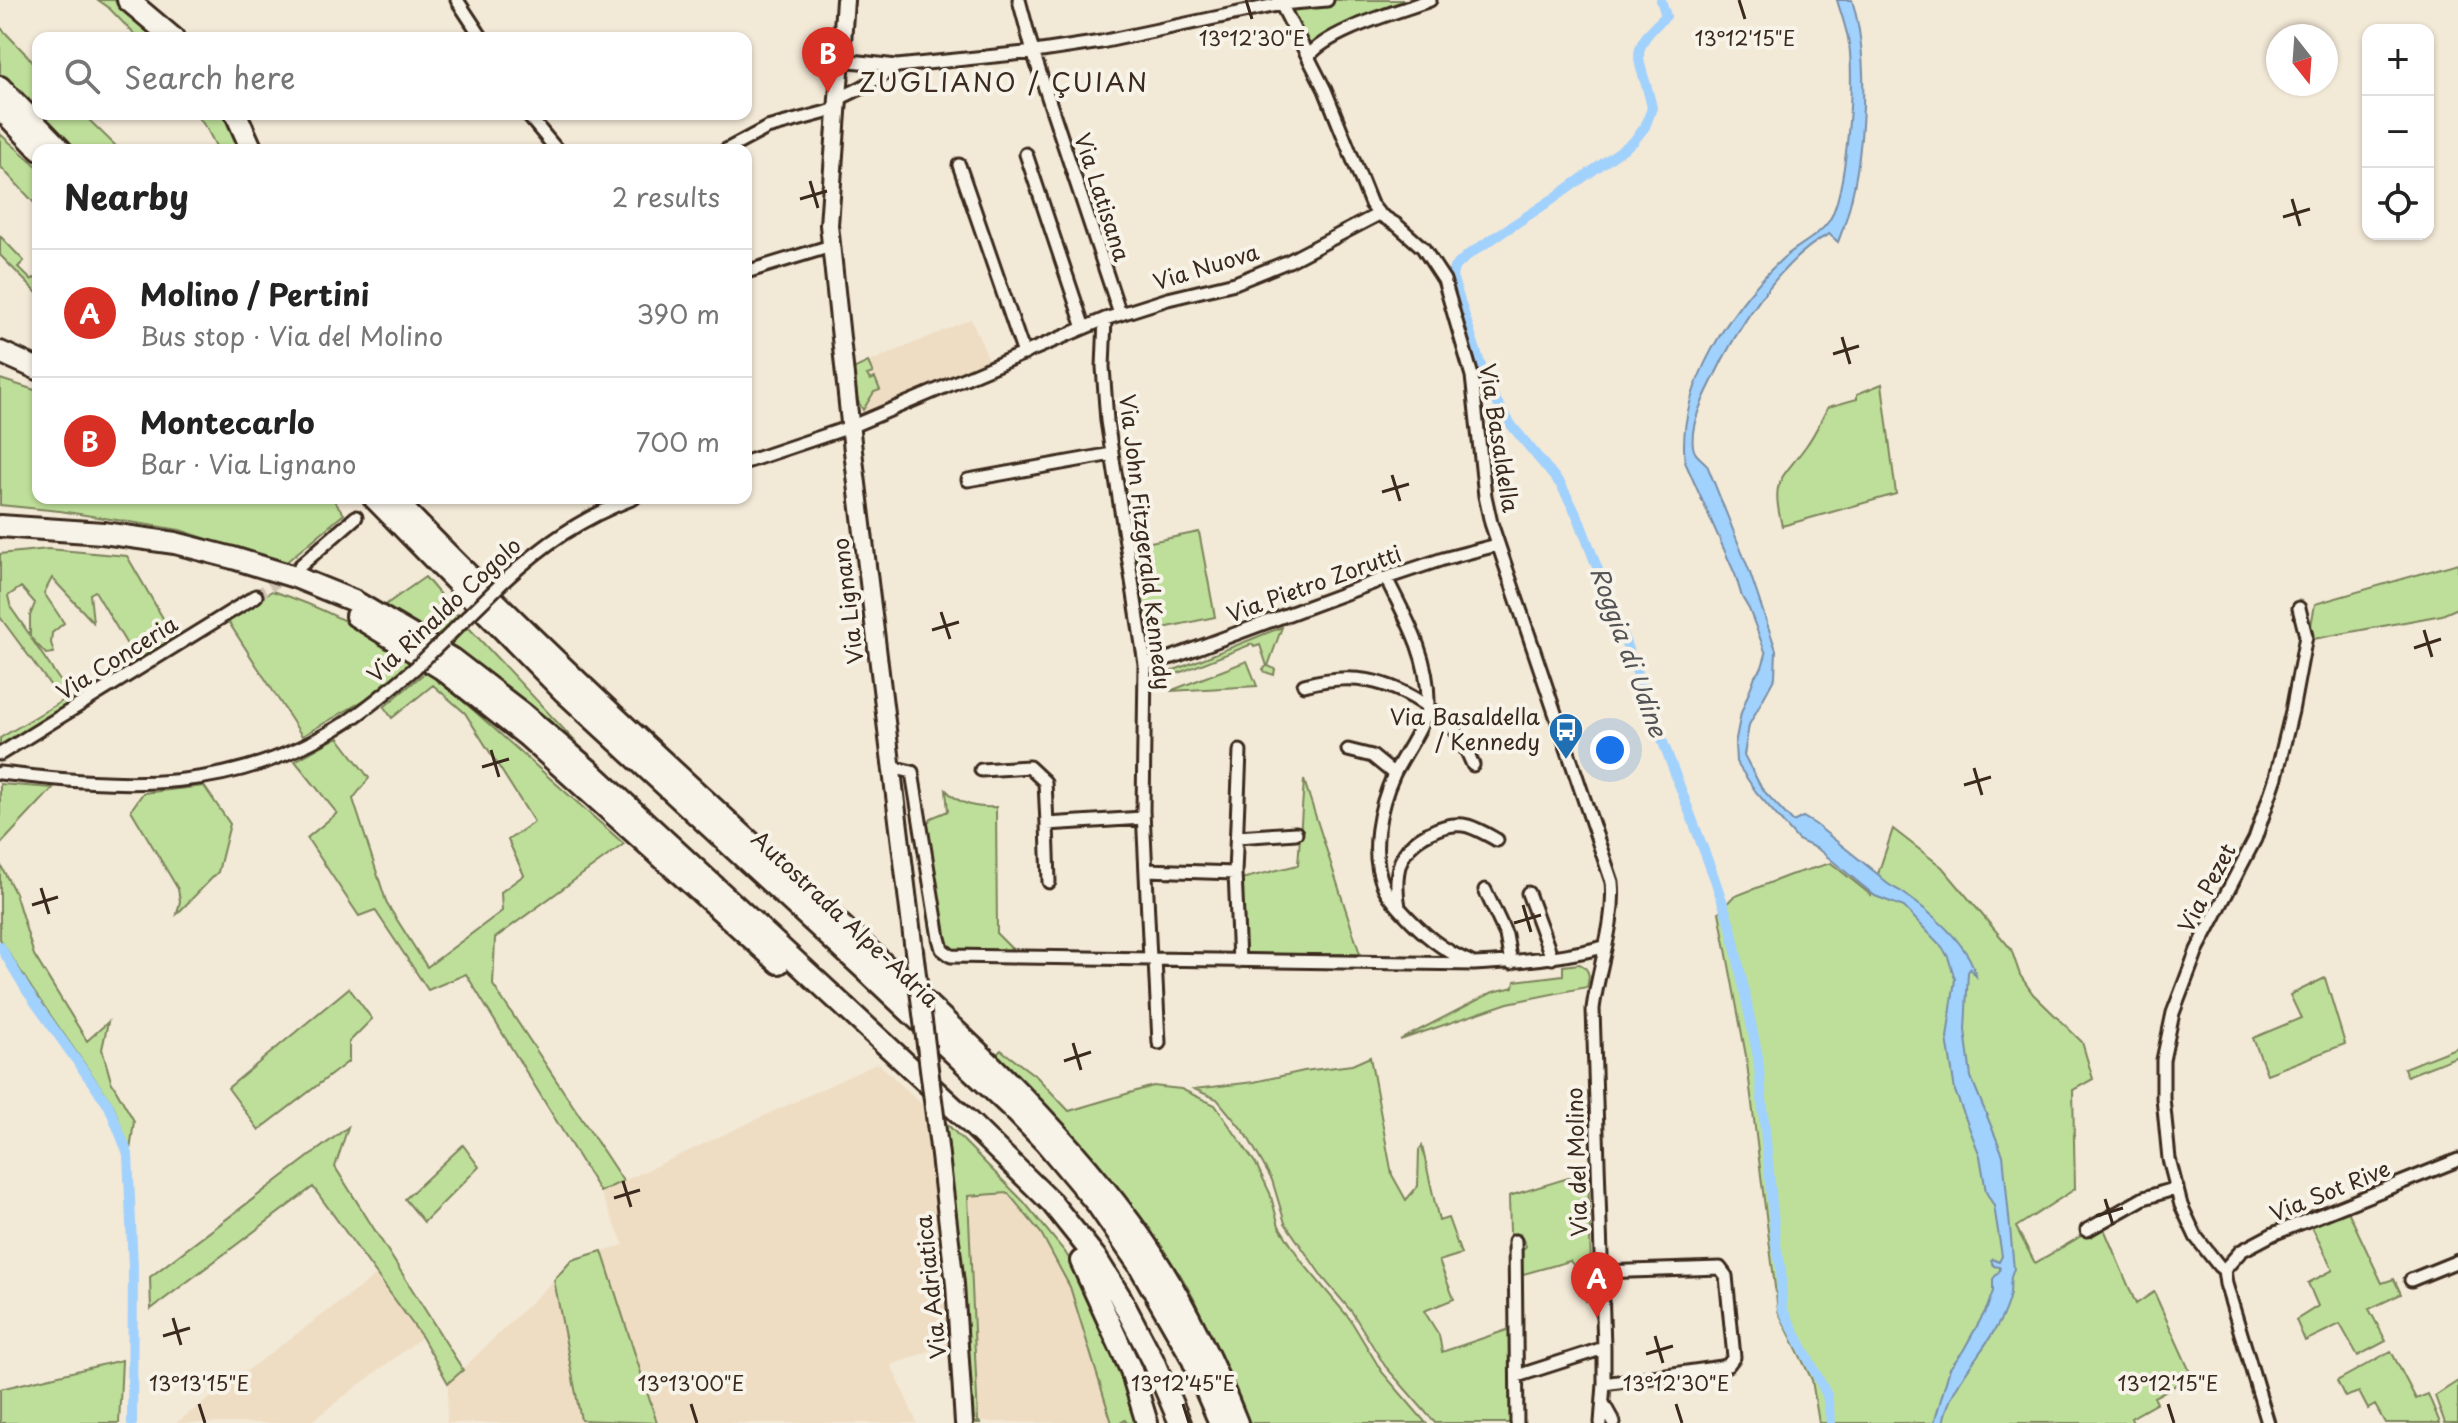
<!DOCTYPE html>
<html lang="en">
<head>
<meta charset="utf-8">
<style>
  :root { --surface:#fff; --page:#f6f6f6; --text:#222; --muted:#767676; --line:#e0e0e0; --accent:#d93025 }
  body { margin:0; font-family:"Playpen Sans",sans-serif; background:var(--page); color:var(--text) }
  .controls { position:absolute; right:24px; top:24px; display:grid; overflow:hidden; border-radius:16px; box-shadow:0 2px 6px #0004 }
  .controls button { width:72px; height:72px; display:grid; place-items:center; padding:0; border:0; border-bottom:2px solid var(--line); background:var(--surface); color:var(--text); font:40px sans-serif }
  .compass { position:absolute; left:2266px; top:24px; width:72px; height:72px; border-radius:50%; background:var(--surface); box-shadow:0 2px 6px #0004; rotate:163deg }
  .you { position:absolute; left:1610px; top:750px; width:28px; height:28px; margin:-20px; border:6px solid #fff; border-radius:50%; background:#1a73e8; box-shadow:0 0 0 12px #1a73e833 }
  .badge { display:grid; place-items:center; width:52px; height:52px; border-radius:50%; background:var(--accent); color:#fff; font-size:26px; font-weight:700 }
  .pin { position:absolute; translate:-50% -66px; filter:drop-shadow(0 2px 4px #0008) }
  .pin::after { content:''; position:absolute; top:42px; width:28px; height:24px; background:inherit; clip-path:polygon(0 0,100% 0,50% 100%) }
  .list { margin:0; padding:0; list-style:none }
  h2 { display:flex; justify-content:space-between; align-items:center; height:104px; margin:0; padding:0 32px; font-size:34px }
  h2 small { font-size:26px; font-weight:400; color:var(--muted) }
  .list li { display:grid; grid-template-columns:52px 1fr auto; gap:24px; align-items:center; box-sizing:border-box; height:128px; padding:0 32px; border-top:2px solid var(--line) }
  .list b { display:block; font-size:30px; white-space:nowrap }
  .list p { margin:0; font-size:26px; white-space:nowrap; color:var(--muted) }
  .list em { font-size:26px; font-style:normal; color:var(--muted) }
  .icon { flex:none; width:44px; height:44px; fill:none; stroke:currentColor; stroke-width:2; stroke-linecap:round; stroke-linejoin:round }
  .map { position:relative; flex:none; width:2458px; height:1423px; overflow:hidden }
  .search { position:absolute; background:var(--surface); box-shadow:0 2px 6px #0004; left:32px; top:32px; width:720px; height:88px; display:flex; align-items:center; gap:20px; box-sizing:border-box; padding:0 28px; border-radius:16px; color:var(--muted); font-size:30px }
  .panel { position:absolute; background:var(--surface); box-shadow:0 2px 6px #0004; left:32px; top:144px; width:720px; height:360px; border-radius:16px }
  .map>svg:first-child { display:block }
  .built { fill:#eeddc3 }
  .green { fill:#bedf99; stroke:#7c845c; stroke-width:2; fill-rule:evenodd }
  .water { fill:#a1d1fd; stroke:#788ea4; stroke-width:2 }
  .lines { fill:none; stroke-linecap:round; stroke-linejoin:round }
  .canal { stroke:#a1d1fd; stroke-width:10 }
  .street-tunnel { stroke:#cec3b2; stroke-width:11; stroke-dasharray:11 5.5; stroke-linecap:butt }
  .street-casing { stroke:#3b2a1e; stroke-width:17 }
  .primary-casing { stroke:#3b2a1e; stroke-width:22 }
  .highway-casing { stroke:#3b2a1e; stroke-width:26 }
  .street { stroke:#f7f3e8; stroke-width:11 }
  .primary { stroke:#f7f3e8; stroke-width:16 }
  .highway { stroke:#f7f3e8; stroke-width:20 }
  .street-bridge-casing { stroke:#3b2a1e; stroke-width:17; stroke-linecap:butt }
  .primary-bridge-casing { stroke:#3b2a1e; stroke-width:22; stroke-linecap:butt }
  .street-bridge { stroke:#f7f3e8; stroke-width:11 }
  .primary-bridge { stroke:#f7f3e8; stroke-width:16 }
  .ticks { fill:none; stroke:#3b2a1e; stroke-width:3 }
  .labels { text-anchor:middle; stroke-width:8; stroke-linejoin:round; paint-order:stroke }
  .street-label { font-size:22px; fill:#3b2a1e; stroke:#f7f3e8 }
  .poi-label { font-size:22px; fill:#3b2a1e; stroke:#f7f3e8; text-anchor:end }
  .water-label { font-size:24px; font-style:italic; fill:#545456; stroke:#f7f3e8 }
  .quarter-label { font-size:26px; letter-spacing:2px; fill:#3b2a1e; stroke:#f7f3e8 }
  .ticks-label { font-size:20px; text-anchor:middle; fill:#3b2a1e; stroke:#f7f3e8; stroke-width:8; stroke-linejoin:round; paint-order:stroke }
</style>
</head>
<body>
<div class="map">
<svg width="2458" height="1423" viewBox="0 0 2458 1423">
  <rect width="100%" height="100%" fill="#f3e9d7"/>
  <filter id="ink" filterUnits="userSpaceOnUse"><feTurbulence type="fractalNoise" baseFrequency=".0125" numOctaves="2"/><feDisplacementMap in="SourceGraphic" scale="16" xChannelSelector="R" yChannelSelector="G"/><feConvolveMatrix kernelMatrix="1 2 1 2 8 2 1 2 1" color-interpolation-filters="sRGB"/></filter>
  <g filter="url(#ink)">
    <path class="built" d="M971,319L989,360L982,363L981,368L873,413L863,410L858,401L853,369Z
      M878,1063L923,1105L947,1275L954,1342L891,1365L917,1423H657L602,1251L624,1245L600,1192Z
      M1008,1193L1041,1233L1070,1287L1112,1423L978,1422L968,1196Z
      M378,1274L422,1337L309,1423H176Z
      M554,1280L581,1420L624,1423H447L448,1383Z"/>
    <path class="green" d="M98,0H114L163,38H138L108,7Z
      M1327,0H1430L1346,31L1308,57L1281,4Z
      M0,27L38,67V114H83L120,150H69L0,78Z
      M196,114H225L246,150H218L207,129Z
      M0,134L38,167V207L0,166Z
      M0,236L24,261L18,267L31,280L34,278L38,281V294L0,255Z
      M868,362L873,373L867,375L870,380L875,378L880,390L874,392L863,410L858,401L853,369Z
      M0,379L38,391V498H332L344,514L284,564L180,530L60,511L0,505Z
      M1882,384L1896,494L1782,526C1770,479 1781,481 1806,446C1815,434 1821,420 1828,407L1857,399V394Z
      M1199,532L1215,617L1149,631L1131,546Z
      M48,549L127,556L175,639L138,663L95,591L90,594L93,622L52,578L44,593L64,623L52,633L51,643L54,653L46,654L31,638L75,703L0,748V738L62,701L0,617V554ZM21,587L35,603L30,616V635L11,608L8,596Z
      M2458,563V608L2442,615L2313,639L2310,631L2315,604Z
      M425,577L459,617L434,640L381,608Z
      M272,591C324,607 369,633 415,660L366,699L302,736L226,618Z
      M468,627L600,768L524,701L448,647Z
      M1282,627L1268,666L1275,669L1274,675L1265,672L1263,669L1267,666L1260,645L1254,647L1252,644L1166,678L1167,682L1157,686V677Z
      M1247,661L1257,686L1170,691Z
      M428,670L624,844L495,938L493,985L623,1181L600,1192L466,974L428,990L375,910L359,916L307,838L337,813L295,761L338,737L369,778L353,799L387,904L427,967L502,911L501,892L524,875L508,840L534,822L465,713L433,685L392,718L384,707Z
      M1304,780L1360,954H1246L1241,879L1298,865Z
      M0,784L53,788L0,845Z
      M204,786L230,824L218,872L177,914L180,901L178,889L131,810L143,793Z
      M946,790C960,805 976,808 996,807L997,934L1017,954L952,951L946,942L926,827L931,818L948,811Z
      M1893,829L1942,867L2011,949L2020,975L2033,994L2082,1042L2093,1079L2073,1090L2075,1189L2016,1227L2035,1263L2102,1224L2136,1304L2154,1292L2192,1376L2154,1397L2157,1403L2131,1418L2133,1423H1819L1812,1380L1778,1311L1746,1056L1719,912L1733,897L1790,875L1831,863L1871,895Z
      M0,864L15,893L34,955L87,1041L108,1022L102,1049L111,1081L134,1121L130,1151L113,1105L32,989L0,939Z
      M1580,964C1590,970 1590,976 1587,987L1508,1003L1400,1040L1493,992L1514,987L1515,981L1563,975V966Z
      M2325,978L2345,1044L2267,1074L2253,1038L2301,1018L2290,995Z
      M349,988L372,1019L349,1042V1061L259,1130L228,1088Z
      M2458,1047V1056L2407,1076L2404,1068Z
      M1001,1050L1037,1077L1069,1111L1153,1086L1181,1089L1215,1105L1256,1164L1270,1193L1279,1226L1302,1262L1350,1319L1382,1372L1426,1423H1247L1194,1299L1180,1274L1160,1253L995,1056Z
      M1370,1057L1392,1175L1406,1200L1418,1186L1419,1150L1422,1146L1439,1221L1448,1218L1461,1254L1439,1261L1454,1299L1424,1311L1439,1335L1442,1352L1510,1329V1423H1435L1385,1366L1352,1312L1323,1278L1285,1223L1272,1180L1246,1134L1217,1099L1194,1089L1254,1082L1304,1071L1352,1065Z
      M944,1121L1024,1202L1065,1252L1088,1289L1143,1423H1127L1125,1420L1120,1423H1112L1070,1287L1041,1233L1008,1193L968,1196L978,1421L980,1423H972L961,1286Z
      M348,1127L335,1167L463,1370L448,1383L422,1337L313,1187L151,1309L150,1277Z
      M463,1145L479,1167L424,1222L405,1199Z
      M1588,1172L1592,1300L1586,1301L1580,1274L1570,1261L1520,1275V1253L1526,1246L1520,1234L1510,1233L1509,1196Z
      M2348,1211L2382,1283L2394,1279L2401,1294L2369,1309L2386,1341L2358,1356L2340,1324L2305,1341L2296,1320L2318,1306L2308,1283L2333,1270L2311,1225Z
      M602,1251L657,1423L581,1420L554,1280L572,1260Z
      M2391,1351L2416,1399L2428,1394L2440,1423H2385L2375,1405L2368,1409L2359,1392L2345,1397L2337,1381Z
      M122,1360L119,1423H0V1389Z
      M2458,1381V1423H2445L2435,1396Z"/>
    <path class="water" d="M1837,0H1852C1872,66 1864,178 1838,242L1829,234C1779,260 1735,332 1712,381C1703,399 1690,425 1693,446C1694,456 1702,458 1707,465L1749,570L1776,650L1775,677L1749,725L1744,755L1762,789L1793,822L1803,817L1815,824L1880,876C1886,886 1897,888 1906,895C1931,913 1970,945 1976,976L1970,969L1968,972L1965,1030L1971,1077L2003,1155L2014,1269C2009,1276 2011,1284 2010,1293C2009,1301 2005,1310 2002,1317C1984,1354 1951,1381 1943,1423H1934L1950,1368L1963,1351L1987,1308L1993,1291V1279L2000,1270V1267L1994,1266L1991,1261L1993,1259L1999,1262L2002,1256L1994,1206L1986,1192L1980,1156L1955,1091L1947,1038L1955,979L1948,957L1942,947L1904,907L1875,896L1818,849L1798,840L1756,792L1736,762L1735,744L1741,713L1755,676L1762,667L1766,654L1749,609L1742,597L1735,574L1685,462C1676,389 1731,307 1782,259C1796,246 1818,237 1829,221C1847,192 1853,89 1850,53C1849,35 1842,17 1837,0Z"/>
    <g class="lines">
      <path class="canal" d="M1661,0L1666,16C1622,54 1643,60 1652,108L1645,127L1633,142L1553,199L1468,255L1454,268L1452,276L1488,388L1512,426L1561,485L1578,517L1714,877L1731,927L1758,1057L1776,1245L1781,1268L1782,1308L1827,1395L1831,1423
        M0,946L27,991L109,1106L128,1154L133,1268L132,1423"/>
      <path class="street-tunnel" d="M256,596L288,574"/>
      <defs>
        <path id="street" d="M457,0L482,38
          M1019,0L1033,52L1120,314
          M1279,0L1325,90L1371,204L1379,214L1397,225L1423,248L1444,280L1472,376L1485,496L1491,523L1612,882C1616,922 1598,968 1593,1009L1604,1348V1384L1601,1423
          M1308,57C1328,30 1398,12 1430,0
          M841,60L897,66L1035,52L1101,42L1281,4L1327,0
          M838,99L861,88L897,66
          M527,114L557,150
          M726,150L767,128L838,109
          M1026,154L1084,328
          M959,165L1024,354
          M746,272L831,246
          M1105,319L1103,367L1107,421L1145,664L1143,811L1150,959
          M746,462L850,427L1105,319L1168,299L1235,283L1289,261L1379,214
          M968,480L1112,454
          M300,566L356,517
          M1386,578C1406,618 1429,657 1428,703C1428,721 1402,757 1394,774C1379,807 1369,853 1384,887C1388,896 1396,904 1402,911C1423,934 1442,950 1470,962
          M503,582C544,544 581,518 634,498
          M443,641L464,620
          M1145,664L1173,657L1386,578L1443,559L1497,545
          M1304,685C1351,672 1388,679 1428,707C1438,714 1448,721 1456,732C1463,742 1468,753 1473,765
          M1348,750L1372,756L1394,774
          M0,754L256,596
          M891,767L912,772L939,938L942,949L951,956L1474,964C1518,962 1561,958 1604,947
          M981,770L1029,767L1045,782L1047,824
          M0,773C127,788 235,795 348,721C372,705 393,687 415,668
          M1237,837L1296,833
          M1146,870L1235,873L1239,961
          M1235,873L1240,751
          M1049,882L1047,824L1143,818
          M1485,890L1506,935L1511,963
          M1528,893L1552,958
          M1399,907C1393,873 1398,847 1431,832C1443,826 1456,823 1468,826C1478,829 1488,835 1497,840
          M1155,959L1159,1043
          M2087,1230L2144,1198L2177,1188
          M1515,1241L1517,1423
          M2224,1270L2241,1251L2273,1234L2458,1160
          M1601,1272L1720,1268L1726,1276L1734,1357L1728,1365L1722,1367L1604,1384
          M2411,1280L2458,1261
          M1517,1376L1604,1348
          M1603,1403L1614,1423
          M2268,1423L2226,1284L2224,1270L2219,1266L2196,1237L2181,1205L2169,1159L2163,1098V1060L2173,1013L2197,950L2255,839L2276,777L2292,711L2306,636L2299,608"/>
        <path id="primary" d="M845,0L829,225L853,451L914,951
          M939,1147L955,1284L964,1423"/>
        <path id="highway" d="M128,0L173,38
          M0,87L61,150
          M0,108L40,150
          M236,114L252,150
          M0,352L38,369
          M374,498L564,692L862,967L1015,1111L1045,1142L1097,1204L1139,1265L1191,1356L1220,1423
          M393,498C522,633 659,758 796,884C911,990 1037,1096 1130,1222C1174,1281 1210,1355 1237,1423
          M0,526L103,533L175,543L233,558L295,577L354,601L452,659L522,713L589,770L968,1121L1051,1202L1096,1258L1119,1295L1153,1360L1180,1423
          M356,616L442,669L528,737L779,963
          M1081,1261L1131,1370L1147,1423"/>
      </defs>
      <use href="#street" class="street-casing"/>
      <use href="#primary" class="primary-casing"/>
      <use href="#highway" class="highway-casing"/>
      <use href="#street" class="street"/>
      <use href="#primary" class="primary"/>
      <use href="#highway" class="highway"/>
      <defs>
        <path id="street-bridge" d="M464,620L503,582
          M415,668L443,641"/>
        <path id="primary-bridge" d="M914,951L939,1147"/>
      </defs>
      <use href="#street-bridge" class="street-bridge-casing"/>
      <use href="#primary-bridge" class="primary-bridge-casing"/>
      <use href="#street-bridge" class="street-bridge"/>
      <use href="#primary-bridge" class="primary-bridge"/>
    </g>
  </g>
  <path class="ticks" d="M1246,0L1252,19M1739,0L1745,19M810,181L818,208M800,199L827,191M2292,199L2300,226M2283,217L2310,209M1842,337L1850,364M1833,354L1859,346M1392,475L1400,501M1382,492L1409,484M941,612L950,639M932,630L959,622M2424,630L2432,657M2414,648L2441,639M491,750L499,777M482,767L509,759M1974,768L1982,795M1964,785L1991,777M41,888L49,914M32,905L58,897M1523,905L1531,932M1514,923L1541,915M1073,1043L1081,1070M1064,1061L1091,1052M623,1181L631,1207M614,1198L640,1190M2105,1199L2113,1225M2096,1216L2123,1208M173,1318L181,1345M163,1336L190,1328M1655,1336L1663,1363M1646,1354L1673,1346M199,1404L205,1423M691,1404L697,1423M1183,1404L1189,1423M1676,1404L1682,1423M2168,1404L2174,1423"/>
  <defs>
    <symbol id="bus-pin" viewBox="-11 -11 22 30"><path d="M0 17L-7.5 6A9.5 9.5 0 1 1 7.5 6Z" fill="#1f6fb2" stroke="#f7f3e8"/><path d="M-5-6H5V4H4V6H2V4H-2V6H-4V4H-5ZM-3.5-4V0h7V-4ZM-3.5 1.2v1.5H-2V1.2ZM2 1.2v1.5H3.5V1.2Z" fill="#fff"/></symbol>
  </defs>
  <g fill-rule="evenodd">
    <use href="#bus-pin" x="1546" y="710" width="40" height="54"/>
  </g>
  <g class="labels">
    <g class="street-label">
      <text transform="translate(1102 197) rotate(72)" y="8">Via Latisana</text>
      <text transform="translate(1206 267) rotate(-17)" y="8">Via Nuova</text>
      <text transform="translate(1499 438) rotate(81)" y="8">Via Basaldella</text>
      <text transform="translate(1145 542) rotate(83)" y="8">Via John Fitzgerald Kennedy</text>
      <text transform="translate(1314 584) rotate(-20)" y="8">Via Pietro Zorutti</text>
      <text transform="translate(848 601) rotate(-97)" y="8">Via Lignano</text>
      <text transform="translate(444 610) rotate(-43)" y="8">Via Rinaldo Cogolo</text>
      <text transform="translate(117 658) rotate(-32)" y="8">Via Conceria</text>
      <text transform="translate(2207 888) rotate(-62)" y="8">Via Pezet</text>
      <text transform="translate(845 919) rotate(43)" y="8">Autostrada Alpe-Adria</text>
      <text transform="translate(1577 1162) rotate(-92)" y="8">Via del Molino</text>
      <text transform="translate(2330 1191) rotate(-22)" y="8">Via Sot Rive</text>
      <text transform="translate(931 1287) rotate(-96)" y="8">Via Adriatica</text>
    </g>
    <g class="poi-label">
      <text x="1540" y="725">Via Basaldella<tspan x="1540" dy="25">/ Kennedy</tspan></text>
    </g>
    <g class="water-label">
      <text transform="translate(1628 652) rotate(70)" y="8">Roggia di Udine</text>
    </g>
    <g class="quarter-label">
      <text x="1004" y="92">ZUGLIANO / ÇUIAN</text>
    </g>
  </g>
  <g class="ticks-label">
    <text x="1252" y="46">13°12'30"E</text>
    <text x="1745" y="46">13°12'15"E</text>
    <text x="199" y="1391">13°13'15"E</text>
    <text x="691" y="1391">13°13'00"E</text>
    <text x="1183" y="1391">13°12'45"E</text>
    <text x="1676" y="1391">13°12'30"E</text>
    <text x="2168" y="1391">13°12'15"E</text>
  </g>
</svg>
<div class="controls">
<button>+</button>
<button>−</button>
<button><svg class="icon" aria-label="locate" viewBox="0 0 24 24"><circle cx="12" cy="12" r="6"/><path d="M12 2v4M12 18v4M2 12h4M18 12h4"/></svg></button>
</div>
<svg class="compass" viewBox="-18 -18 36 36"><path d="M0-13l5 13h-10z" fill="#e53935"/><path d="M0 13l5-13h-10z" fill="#767676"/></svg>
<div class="you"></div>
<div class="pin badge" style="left:1597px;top:1318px">A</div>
<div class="pin badge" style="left:828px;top:93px">B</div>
<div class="search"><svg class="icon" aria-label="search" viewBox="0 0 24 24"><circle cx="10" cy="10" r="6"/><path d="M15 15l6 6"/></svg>Search here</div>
<section class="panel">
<h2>Nearby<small>2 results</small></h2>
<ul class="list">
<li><span class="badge">A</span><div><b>Molino / Pertini</b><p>Bus stop · Via del Molino</p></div><em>390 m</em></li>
<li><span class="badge">B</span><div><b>Montecarlo</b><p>Bar · Via Lignano</p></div><em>700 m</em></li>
</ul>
</section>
</div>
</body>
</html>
